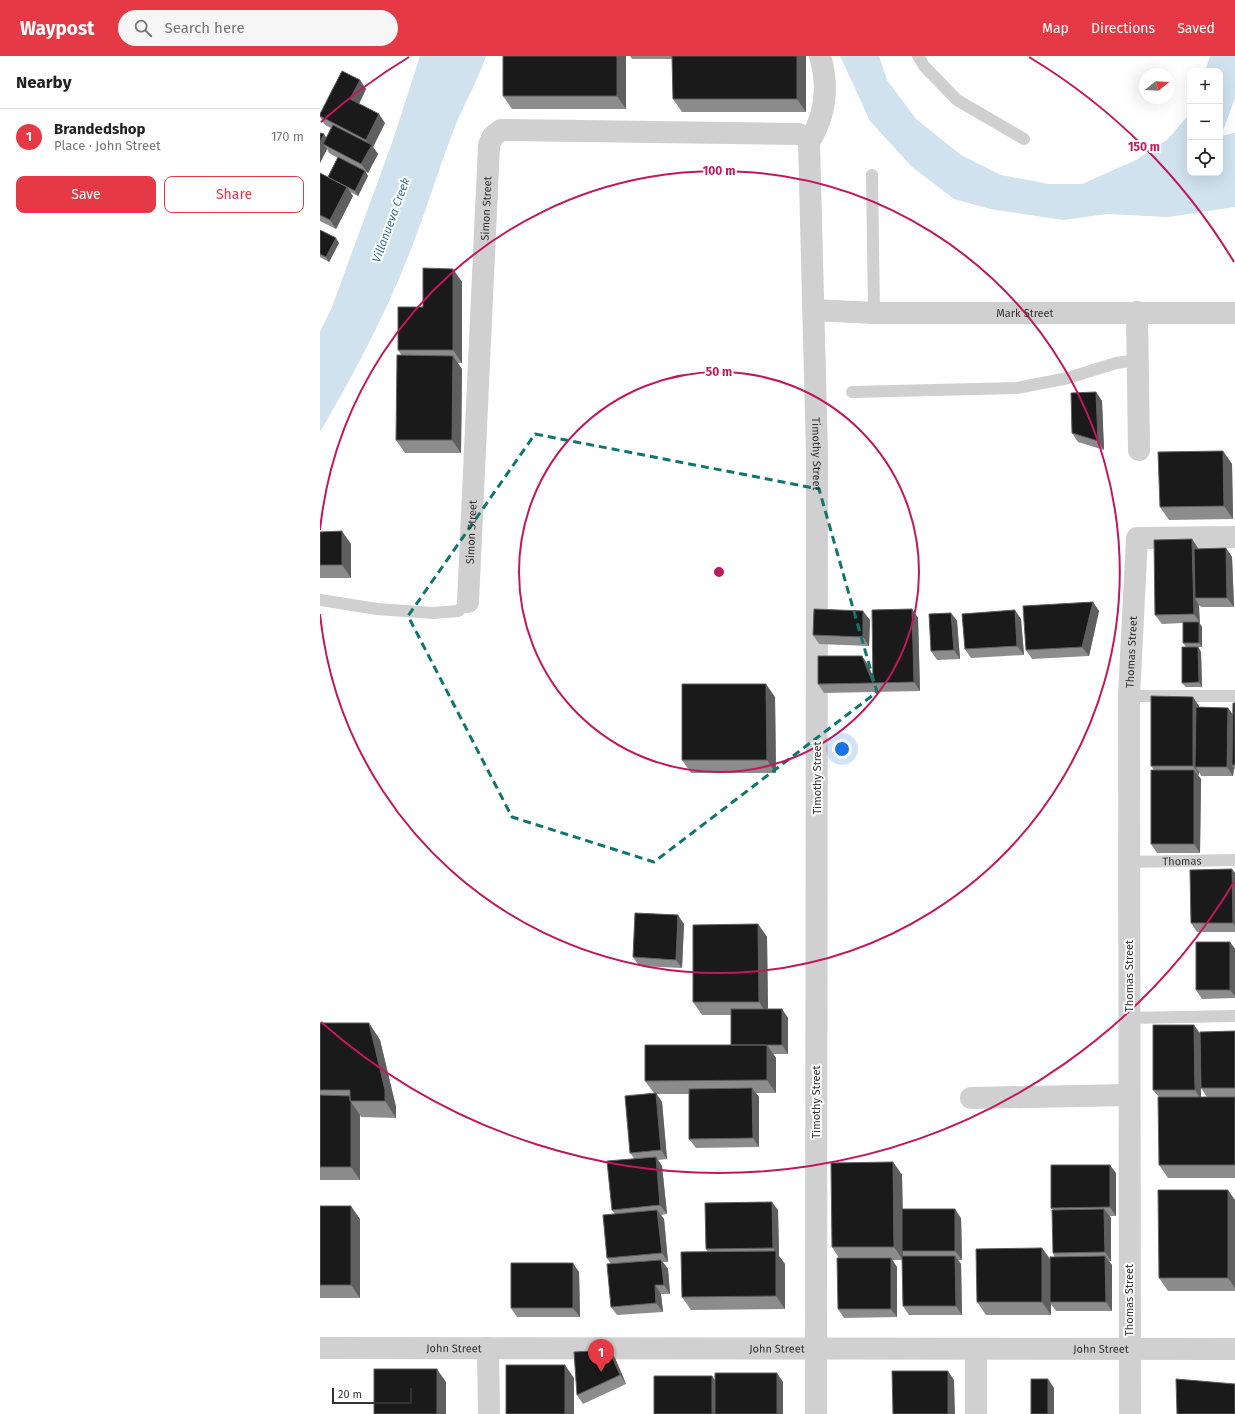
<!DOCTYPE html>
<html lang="en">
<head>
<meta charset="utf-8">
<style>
  :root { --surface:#fff; --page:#f6f6f6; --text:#222; --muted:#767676; --line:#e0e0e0; --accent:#e63946 }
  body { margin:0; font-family:"Fira Sans",sans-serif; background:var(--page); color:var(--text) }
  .controls { position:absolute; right:12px; top:12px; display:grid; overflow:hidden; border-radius:8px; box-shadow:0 4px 16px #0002 }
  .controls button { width:36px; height:36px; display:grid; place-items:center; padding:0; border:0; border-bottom:1px solid var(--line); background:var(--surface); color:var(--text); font:20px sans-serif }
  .compass { position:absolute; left:819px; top:12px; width:36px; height:36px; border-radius:50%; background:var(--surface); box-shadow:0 4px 16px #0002; rotate:72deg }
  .scale { position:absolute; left:12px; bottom:10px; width:80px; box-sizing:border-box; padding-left:4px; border:2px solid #333; border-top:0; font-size:11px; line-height:14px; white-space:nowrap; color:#333; -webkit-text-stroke:3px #fff; paint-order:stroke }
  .you { position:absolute; left:522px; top:693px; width:14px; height:14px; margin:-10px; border:3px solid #fff; border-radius:50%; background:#1a73e8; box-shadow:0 0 0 6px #1a73e833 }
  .badge { display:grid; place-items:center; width:26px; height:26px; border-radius:50%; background:var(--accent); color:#fff; font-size:13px; font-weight:700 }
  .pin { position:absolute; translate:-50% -33px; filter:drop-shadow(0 1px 2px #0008) }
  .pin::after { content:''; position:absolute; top:21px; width:14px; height:12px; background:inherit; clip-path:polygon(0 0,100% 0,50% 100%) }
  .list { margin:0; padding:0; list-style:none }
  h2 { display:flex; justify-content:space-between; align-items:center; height:52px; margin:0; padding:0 16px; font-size:17px }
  h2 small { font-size:13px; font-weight:400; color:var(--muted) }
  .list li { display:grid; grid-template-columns:26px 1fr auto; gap:12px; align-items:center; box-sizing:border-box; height:56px; padding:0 16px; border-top:1px solid var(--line) }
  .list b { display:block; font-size:15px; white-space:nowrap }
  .list p { margin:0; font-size:13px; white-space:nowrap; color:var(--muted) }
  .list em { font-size:13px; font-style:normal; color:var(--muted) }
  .actions { display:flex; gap:8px; padding:12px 16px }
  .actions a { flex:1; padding:9px 0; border:1px solid var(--accent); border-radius:8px; text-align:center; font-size:14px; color:var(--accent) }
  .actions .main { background:var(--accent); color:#fff }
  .icon { flex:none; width:22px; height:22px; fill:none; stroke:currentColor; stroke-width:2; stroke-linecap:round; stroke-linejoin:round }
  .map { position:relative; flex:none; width:915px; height:1358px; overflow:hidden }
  header { display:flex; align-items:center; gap:24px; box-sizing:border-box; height:56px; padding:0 20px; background:var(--accent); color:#fff }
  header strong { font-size:19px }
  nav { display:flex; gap:22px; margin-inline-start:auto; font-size:14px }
  .search { width:280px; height:36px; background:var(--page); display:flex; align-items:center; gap:10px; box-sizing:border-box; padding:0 14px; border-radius:22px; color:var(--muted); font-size:15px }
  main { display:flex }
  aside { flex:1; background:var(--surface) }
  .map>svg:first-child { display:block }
  .water { fill:#cfe2ee }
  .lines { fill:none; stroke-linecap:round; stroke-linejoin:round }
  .lane { stroke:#d0d0d0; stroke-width:12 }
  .street { stroke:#d0d0d0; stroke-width:22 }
  .wall { fill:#8c8c8c }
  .shaded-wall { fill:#5f5f5f }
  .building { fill:#1a1a1a; stroke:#5f5f5f }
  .marked { fill:none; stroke:#0f766e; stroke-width:3; stroke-dasharray:8 5; stroke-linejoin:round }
  .ring { fill:none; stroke:#c2185b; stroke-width:2 }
  .labels { text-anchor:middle; stroke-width:4; stroke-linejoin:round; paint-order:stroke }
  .street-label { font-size:11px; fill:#333; stroke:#fff }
  .water-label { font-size:12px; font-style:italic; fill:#3f7597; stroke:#fff }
  .centre { fill:#c2185b; stroke:#fff; stroke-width:2 }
  .ring-label { font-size:12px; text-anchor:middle; font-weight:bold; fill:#c2185b; stroke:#fff; stroke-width:4; stroke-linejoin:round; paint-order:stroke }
</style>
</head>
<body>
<header>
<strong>Waypost</strong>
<div class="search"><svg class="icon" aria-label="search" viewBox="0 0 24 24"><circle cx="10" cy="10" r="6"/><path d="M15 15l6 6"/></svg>Search here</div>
<nav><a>Map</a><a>Directions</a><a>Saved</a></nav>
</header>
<main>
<aside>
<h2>Nearby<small></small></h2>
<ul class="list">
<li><span class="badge">1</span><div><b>Brandedshop</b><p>Place · John Street</p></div><em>170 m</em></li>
</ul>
<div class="actions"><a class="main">Save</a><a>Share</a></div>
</aside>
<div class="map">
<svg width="915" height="1358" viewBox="0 0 915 1358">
  <rect width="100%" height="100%" fill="#fff"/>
  <path class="water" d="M100,0H166C157,27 142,51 132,78C119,112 109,146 96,180C71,248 37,313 0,376V276L12,251L73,84Z
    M520,0H559L567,24L596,63L641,99L681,119L729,128H762L816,104L848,83L870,57V117H900V15H885L890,0H915V42L901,80L915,77V151L848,161L787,158L743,164L670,153L634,143L592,111L550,65Z"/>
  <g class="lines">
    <g class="lane">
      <path d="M598,0L604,10L637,44L704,83"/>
      <path d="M552,119L554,257"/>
      <path d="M532,336L697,332L748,322L796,307L818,304"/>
      <path d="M0,544L57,553L113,557L138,555L148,546"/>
      <path d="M809,640H915"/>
      <path id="s1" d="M809,806L915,804"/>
      <path d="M809,962L915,960"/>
    </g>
    <g class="street">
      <path id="s2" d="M489,86L497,399L496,1358"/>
      <path d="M489,86C506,59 509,31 500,0"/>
      <path id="s3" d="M494,254L554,257H915"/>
      <path d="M817,256L819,394"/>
      <path id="s4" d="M148,546L169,89L173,80L181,74L479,78L485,81L489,86"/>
      <path d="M651,1042L809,1039"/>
      <path id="s5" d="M0,1292L915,1293"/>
      <path d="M168,1292L169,1358"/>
      <path d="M656,1358V1293"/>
      <path id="s6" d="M810,1358L809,640L817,482L915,481"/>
    </g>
  </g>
  <path class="wall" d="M306,0V53H192L183,40Z
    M310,0H486V56H362L353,43L352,3H312Z
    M40,24L46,33L39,48L65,67L53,91L58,98L48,117L46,116L48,120L38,140L30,136L33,140L16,173L0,165V117L8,122L18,102L9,97L7,93L0,107V77L6,82L11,72L5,69L0,61V58Z
    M0,174L19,187L9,206L0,201Z
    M133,213L142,226V307H138L142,313L141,397H85L76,384L82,300L78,294L103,251Z
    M776,336L782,345L784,394L758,386L752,377Z
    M903,395L912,408L913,463L849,464L840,451Z
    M0,476L31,488V522H0Z
    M872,483L878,493L906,492L912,501L914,551H881L879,549V567L882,571V591H878L881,596L882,631H866L862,627L866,591L863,587V567L842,568L835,559Z
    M773,546L779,555L769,600L712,603L706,594Z
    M592,553L598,562L600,635L504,637L498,628L542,600L548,609L553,621Z
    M631,557L637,565L640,603L617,604L611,595Z
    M701,563L704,599L651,602L645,593Z
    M550,564L549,590L499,588L493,579Z
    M455,641L456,717H371L362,704Z
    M915,647V714L914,712L913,720H881L879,716V719H878L881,723L880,797H837L831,788L834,714L831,710L879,650V651L908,652L913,659Z
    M915,817V876H877L871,867Z
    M364,868L362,912L319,910L313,901Z
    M438,868L447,881L448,953H462L468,962V998H453L456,1002V1037H436L439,1041V1091L376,1092L369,1083V1038H336L342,1046L347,1103L338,1104L342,1110L347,1158L341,1159L344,1163L348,1206H343L348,1213L350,1238H341L343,1256L297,1259L291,1251V1208L287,1202L295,1158L292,1154L314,1102L310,1097L334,1037L325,1025L411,989V959H382L373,946Z
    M915,884V942L882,943L876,934L910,886L915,893Z
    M0,967H49L60,984L76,1051V1062L41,1061L40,1059V1124H0Z
    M874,969L880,977L915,975V1041H887L881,1032V1041H915V1122H848L839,1109V1041L833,1034Z
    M573,1106L582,1119L583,1153L641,1162L642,1204H638L641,1208L642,1259H589L583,1250L582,1204H572L577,1211V1261L524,1262L518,1253L519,1202L512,1191Z
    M796,1117V1160H789L791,1162V1205H789L792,1209V1255H736L731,1248V1259H666L657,1246L722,1192L730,1203L735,1201L733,1197V1154L731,1152Z
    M915,1144V1235H848L839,1222Z
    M0,1150L40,1163V1242H0Z
    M458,1154L459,1200L465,1208V1253L371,1254L362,1241L388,1196L386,1193Z
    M259,1216L260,1261H197L191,1252Z
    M295,1302L306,1328L263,1348L257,1339Z"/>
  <path class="shaded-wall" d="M297,0H306V53L297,40Z
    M477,0H486V56L477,43Z
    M40,24L46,33L37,52L30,43Z
    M59,58L65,67L53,91L58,98L48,117L41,108L51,91L46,84Z
    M4,78L10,87L3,88L7,93L0,107V86Z
    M45,115L48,120L38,140L35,135Z
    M27,131L33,140L16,173L10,164Z
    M16,182L19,187L9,206L6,201Z
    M133,213L142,226V307L133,294Z
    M133,300L142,313L141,397L132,384Z
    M776,336L782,345L784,394L778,385Z
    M903,395L912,408L913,463L904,450Z
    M22,475L31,488V522L22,509Z
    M872,483L878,492L879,542H875L879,549L880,567L874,558Z
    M906,492L912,501L914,551L907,542Z
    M773,546L779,555L769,600L762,591Z
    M592,553L598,562L600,635L594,626Z
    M695,554L701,563L704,599L697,590Z
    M543,555L550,564L549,590L543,581Z
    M631,557L637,565L640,603L634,594Z
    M879,566L882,571V591L879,587Z
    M878,591L881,596L882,631L879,626Z
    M542,600L548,609L556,627H553L560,636L553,627Z
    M446,628L455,641L456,717L447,704Z
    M873,641L879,650V711H875L879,716V719L873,710Z
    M908,652L914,660L912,709L914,712L913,720L907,711Z
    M874,714L881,723L880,797L874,788Z
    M912,813L915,817V870L913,867Z
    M358,859L364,868L362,912L356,904Z
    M438,868L447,881L448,959L439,946Z
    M910,886L915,893V940L910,934Z
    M462,953L468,962V998L462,989Z
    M49,967L60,984L76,1051V1062L65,1045Z
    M874,969L880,978L881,1043L875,1034Z
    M447,989L456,1002V1037L447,1024Z
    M432,1032L439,1041V1091L433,1082Z
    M336,1037L342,1046L347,1103L341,1094Z
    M31,1046L40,1059V1124L31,1111Z
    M336,1101L342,1110L347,1158L340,1149Z
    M573,1106L582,1119L583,1204L574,1191Z
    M790,1109L796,1117V1160L790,1151Z
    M908,1134L915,1144V1232L908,1222Z
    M452,1146L458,1154L459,1200L465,1208V1253L456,1240V1196L453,1192Z
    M31,1150L40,1163V1242L31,1229Z
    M635,1153L641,1162L642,1204L635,1195Z
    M784,1153L791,1162V1205L785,1196Z
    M337,1154L344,1163L348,1206L342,1197Z
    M722,1192L731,1205L730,1246L731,1248V1259L722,1246Z
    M635,1200L641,1208L642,1259L636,1250Z
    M785,1200L792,1209V1255L786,1246Z
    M571,1202L577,1211V1261L571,1253Z
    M341,1204L348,1213L350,1238L344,1229Z
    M253,1207L259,1216L260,1261L253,1252Z
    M335,1229L341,1238L343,1256L336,1247Z
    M289,1294L295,1302L306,1328L300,1319Z
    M245,1309L254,1322V1358H245Z
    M117,1313L126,1326V1358H117Z
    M628,1315L634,1324L635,1358H628Z
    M457,1317L463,1326V1358H457Z
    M392,1320L399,1329L398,1358H392Z
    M728,1323L734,1332V1358H728Z"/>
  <path class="building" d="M183,0H297V40H183Z
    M352,0H477V43H353Z
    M22,15L40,24L30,43L59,58L46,84L0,60V58Z
    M13,69L52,89L41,108L3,88Z
    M0,77L4,78L0,86Z
    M18,101L45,115L35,135L8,121Z
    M0,117L27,131L10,164L0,159Z
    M0,174L16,182L6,201L0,198Z
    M103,212L133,213V294H78V251H103Z
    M77,299L133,300L132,384H76Z
    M776,336L778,385L752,377L751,337Z
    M903,395L904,450L840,451L838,396Z
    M22,475V509H0V476Z
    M872,483L874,558L835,559L834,484Z
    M906,492L907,542H875L874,493Z
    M773,546L762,591L706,594L703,550Z
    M494,553L543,555V581L493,579Z
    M592,553L594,626L553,627L552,554Z
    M695,554L697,590L645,593L642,558Z
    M631,557L634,594L611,595L609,558Z
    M863,566H879V587H863Z
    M862,591H878L879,626L862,627Z
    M498,600H542L553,627L498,628Z
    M362,628H446L447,704H362Z
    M831,640L873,641V710H831Z
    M913,647H915V709H912Z
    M876,651L908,652L907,711H875Z
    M831,714H874V788H831Z
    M912,813L913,867H871L870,814Z
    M315,857L358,859L356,904L313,901Z
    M438,868L439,946H373V869Z
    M876,886H910V934H876Z
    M411,953H462V989H411Z
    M0,967H49L65,1034V1045H30V1034H0Z
    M833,969H874L875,1034H833Z
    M915,975V1032H881L880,976Z
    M325,989H447V1024L325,1025Z
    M432,1032L433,1082L369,1083V1033Z
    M336,1037L341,1094L310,1097L305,1040Z
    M0,1039L30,1040V1045L31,1046V1111H0Z
    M838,1041H915V1109H839Z
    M336,1101L340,1149L292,1154L287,1105Z
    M573,1106L574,1191H512L511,1107Z
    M731,1109H790V1151L731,1152Z
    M838,1134H908V1222H839Z
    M452,1146L453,1192L386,1193L385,1147Z
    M0,1150H31V1229H0Z
    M582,1153H635V1195H582Z
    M784,1153L785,1196L733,1197L732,1154Z
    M337,1154L342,1197L287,1202L283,1159Z
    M722,1192V1246H657L656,1193Z
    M456,1195V1240L362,1241L361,1196Z
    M582,1200H635L636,1250H583Z
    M785,1200L786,1246H730V1201Z
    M517,1202H571V1253H518Z
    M341,1204L344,1229H335L336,1247L291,1251L287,1208Z
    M191,1207H253V1252H191Z
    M289,1294L300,1319L257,1339L254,1296Z
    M186,1309H245V1358H186Z
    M54,1313H117V1358H54Z
    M572,1315H628V1358H573Z
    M395,1317H457V1358H395Z
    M334,1320H392V1358H334Z
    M711,1323H728V1358H711Z
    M856,1323L915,1328V1358H857Z"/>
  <path class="marked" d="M215,378L499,433L557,636L334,806L192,761L88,560Z"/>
  <g class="ring">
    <circle cx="399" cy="516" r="200"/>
    <path d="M0 474A401 401 0 1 1 0 558"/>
    <path d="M914 826A601 601 0 0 1 1 966M1 66A601 601 0 0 1 89 1M709 1A601 601 0 0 1 914 206"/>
  </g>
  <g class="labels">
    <g class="street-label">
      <text dy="4" stroke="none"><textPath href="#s4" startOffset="394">Simon Street</textPath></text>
      <text dy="4" stroke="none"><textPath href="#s3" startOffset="211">Mark Street</textPath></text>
      <text dy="4" stroke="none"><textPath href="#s2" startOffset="312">Timothy Street</textPath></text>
      <text dy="4" stroke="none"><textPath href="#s4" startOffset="70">Simon Street</textPath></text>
      <text dy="4" stroke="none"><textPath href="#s6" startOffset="762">Thomas Street</textPath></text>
      <text transform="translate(497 722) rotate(-90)" y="4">Timothy Street</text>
      <text dy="4" stroke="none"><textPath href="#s1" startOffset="53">Thomas</textPath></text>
      <text transform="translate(809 920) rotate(-90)" y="4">Thomas Street</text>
      <text transform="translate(496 1046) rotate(-90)" y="4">Timothy Street</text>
      <text transform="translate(809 1244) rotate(-90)" y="4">Thomas Street</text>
      <text dy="4" stroke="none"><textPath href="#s5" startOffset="134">John Street</textPath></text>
      <text dy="4" stroke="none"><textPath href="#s5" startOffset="457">John Street</textPath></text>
      <text dy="4" stroke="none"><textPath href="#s5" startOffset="781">John Street</textPath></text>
    </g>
    <g class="water-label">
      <text transform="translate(71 164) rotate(-70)" y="4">Villanueva Creek</text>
    </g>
  </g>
  <circle cx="399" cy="516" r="6" class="centre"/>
  <g class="ring-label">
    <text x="824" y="95">150 m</text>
    <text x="399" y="119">100 m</text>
    <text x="399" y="320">50 m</text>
  </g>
</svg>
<div class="controls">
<button>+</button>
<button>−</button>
<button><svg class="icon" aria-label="locate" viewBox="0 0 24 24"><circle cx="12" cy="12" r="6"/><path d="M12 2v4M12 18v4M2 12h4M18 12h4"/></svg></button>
</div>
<svg class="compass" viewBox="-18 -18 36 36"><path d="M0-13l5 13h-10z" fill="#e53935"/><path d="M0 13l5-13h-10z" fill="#767676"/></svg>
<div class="scale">20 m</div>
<div class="you"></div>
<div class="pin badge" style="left:281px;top:1316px">1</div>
</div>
</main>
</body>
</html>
